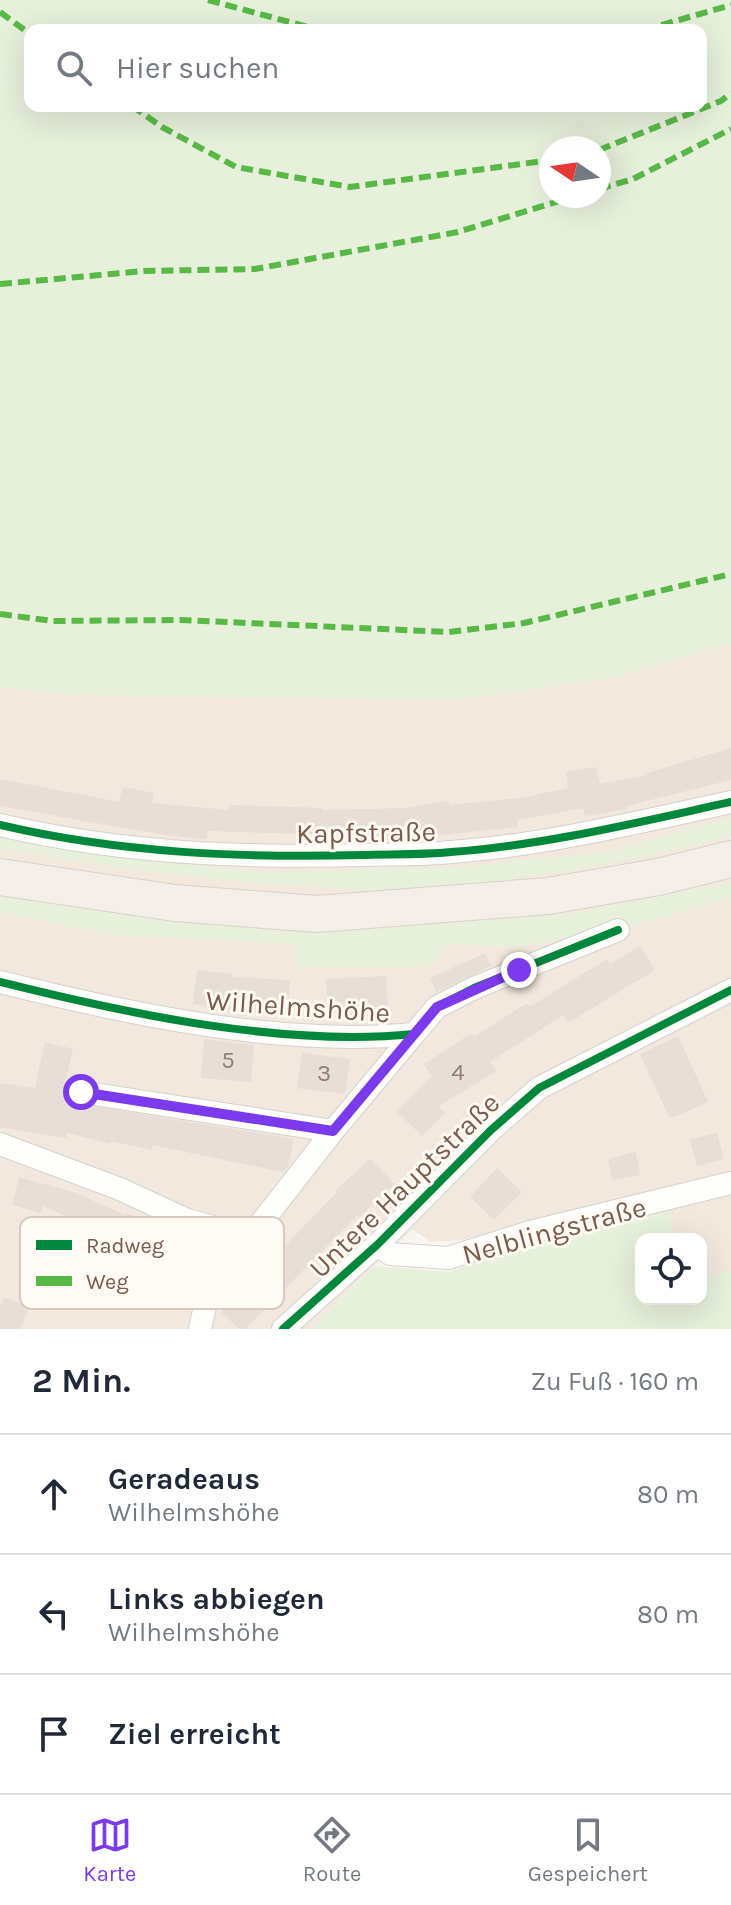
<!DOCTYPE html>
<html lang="de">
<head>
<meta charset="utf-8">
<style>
  :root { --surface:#fff; --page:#f6f6f7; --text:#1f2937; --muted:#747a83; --line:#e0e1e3; --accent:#7c3aed }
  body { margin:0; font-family:Karla,sans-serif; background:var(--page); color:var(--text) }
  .controls { position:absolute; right:24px; bottom:24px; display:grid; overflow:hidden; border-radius:16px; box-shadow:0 8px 32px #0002 }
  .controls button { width:72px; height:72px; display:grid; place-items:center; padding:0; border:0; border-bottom:2px solid var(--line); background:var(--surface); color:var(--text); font:40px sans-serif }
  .compass { position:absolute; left:539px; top:136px; width:72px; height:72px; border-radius:50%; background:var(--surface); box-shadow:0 8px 32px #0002; rotate:283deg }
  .stop { position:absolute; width:24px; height:24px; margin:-18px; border:6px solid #7c3aed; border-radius:50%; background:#fff }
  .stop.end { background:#7c3aed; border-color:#fff; box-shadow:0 2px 8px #0008 }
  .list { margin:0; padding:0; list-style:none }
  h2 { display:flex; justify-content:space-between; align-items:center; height:104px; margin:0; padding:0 32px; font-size:34px }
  h2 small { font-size:26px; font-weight:400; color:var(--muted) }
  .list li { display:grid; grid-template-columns:52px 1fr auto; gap:24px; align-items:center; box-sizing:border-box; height:120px; padding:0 32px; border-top:2px solid var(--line) }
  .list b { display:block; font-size:30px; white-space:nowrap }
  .list p { margin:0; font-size:26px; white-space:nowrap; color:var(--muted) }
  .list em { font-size:26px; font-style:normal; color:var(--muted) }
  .icon { flex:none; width:44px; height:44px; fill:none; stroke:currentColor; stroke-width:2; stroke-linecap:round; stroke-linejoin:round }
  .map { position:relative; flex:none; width:731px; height:1329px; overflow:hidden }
  .search { position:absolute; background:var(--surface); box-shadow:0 8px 32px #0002; left:24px; right:24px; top:24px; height:88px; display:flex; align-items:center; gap:20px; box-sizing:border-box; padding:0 28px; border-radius:16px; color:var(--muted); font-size:30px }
  .sheet { height:464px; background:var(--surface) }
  nav { display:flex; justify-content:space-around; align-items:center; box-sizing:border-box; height:112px; border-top:2px solid var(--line); background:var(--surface); font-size:22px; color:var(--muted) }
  nav a { display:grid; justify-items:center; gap:4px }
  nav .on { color:var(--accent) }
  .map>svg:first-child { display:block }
  .residential { fill:#f2e8de }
  .green { fill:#e7f0db; fill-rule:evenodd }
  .building { fill:#e6ded7 }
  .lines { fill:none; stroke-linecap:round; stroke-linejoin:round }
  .street-casing { stroke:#d7d1cb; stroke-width:24 }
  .primary-casing { stroke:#dad1cc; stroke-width:38 }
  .street { stroke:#fefefd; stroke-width:22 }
  .primary { stroke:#f3eee8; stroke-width:36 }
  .quiet { stroke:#58b947; stroke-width:6; stroke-dasharray:12 6; stroke-linecap:butt }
  .cycleway-casing { stroke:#fffaf3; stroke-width:13 }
  .cycleway { stroke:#00873e; stroke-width:8 }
  .route { stroke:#7c3aed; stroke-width:10 }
  .labels { text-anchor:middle; stroke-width:6; stroke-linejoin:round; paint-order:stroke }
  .number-label { font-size:24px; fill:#977e72 }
  .street-label { font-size:28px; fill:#7a5c4d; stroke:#fffaf3 }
  .key { fill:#fffaf3; stroke:#d7cbc1; stroke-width:2 }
  .key-label { font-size:22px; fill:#7a5c4d }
</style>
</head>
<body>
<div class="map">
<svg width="731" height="1329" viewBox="0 0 731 1329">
  <rect width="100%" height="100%" fill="#f9f5f0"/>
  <path class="residential" d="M731,643V832L728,834L731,845V1272L701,1274V1239H674L665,1191L462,1240L431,1242L412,1229L310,1329H0V687L75,695L459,700L614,677Z"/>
  <path class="green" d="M0,0H731V643L614,677L459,700L75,695L0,687ZM701,30V106H30V30ZM599,148V196H551V148Z
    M731,817V836C622,863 509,885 397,891C367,892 336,888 306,886C203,880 101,867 0,847V837L127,858L266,872L467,866L609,852Z
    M731,882V897L631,926L519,947L448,944L431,966L296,967L294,944L113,935L0,912V887L283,925L562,915Z
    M668,1207L674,1239H641V1299H701V1274L731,1272V1329H310L375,1266L449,1272L550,1233Z"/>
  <path class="building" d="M731,748V780L626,806L627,809L585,816L583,808L517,820L518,827L403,839L342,841V835L207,831V839L165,835L0,806V779L119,802L123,787L154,793L152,803L229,810V805L322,808V810L406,808L449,801V805L521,798L568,788L566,772L596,767L600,784L645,776L644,774Z
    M640,946L655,970L568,1023L563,1015L490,1062L496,1071L438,1107L445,1113L422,1136L397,1112L432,1076L424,1064L472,1033L474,1037L527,1003L529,1007L607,959L610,964Z
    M485,953L491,966L436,992L430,978Z
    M197,970L232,974L231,977L290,980L288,1015L255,1013L193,1004Z
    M386,976L388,1009L328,1012L326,979Z
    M678,1036L708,1102L675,1117H669L640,1054Z
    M204,1039L254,1045L251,1082L201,1078Z
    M45,1042L73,1049L63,1092L67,1093L73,1103L294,1139L289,1165L283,1172L153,1145L152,1150L111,1141V1144L67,1133L66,1138L0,1127V1083L35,1088Z
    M302,1053L350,1059L345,1094L297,1088Z
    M717,1133L724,1159L697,1166L690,1139Z
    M636,1152L640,1175L612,1180L608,1159Z
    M370,1159L395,1184L360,1216L358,1215L245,1329H239L221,1312L265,1267L259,1261L279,1240L285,1246L336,1193L335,1191Z
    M497,1168L522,1192L494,1220L470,1197Z
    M19,1177L76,1193L125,1215L126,1213L156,1223L155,1228L225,1245L224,1247L210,1267L178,1260L117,1239L43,1206L41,1213L12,1205Z
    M4,1297L29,1307L20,1329H0V1307Z"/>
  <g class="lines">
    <defs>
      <path id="street" d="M0,825C119,853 239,858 361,855C391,854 421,855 451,852C546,845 639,822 731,802
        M0,982C128,1014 283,1047 414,1034L437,1007L474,988L618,930
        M81,1092L333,1131L414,1034
        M0,1144L120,1189L187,1220L251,1237
        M377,1245L390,1254L448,1258L530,1232L731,1183
        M200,1329L207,1297L226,1268L333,1131
        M283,1329L377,1245L491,1130L539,1088L731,990"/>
      <path id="primary" d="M0,877L175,903L317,914L548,896L658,877L731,859"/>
    </defs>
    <use href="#street" class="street-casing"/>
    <use href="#primary" class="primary-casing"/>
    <use href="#street" class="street"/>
    <use href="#primary" class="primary"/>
    <path class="quiet" d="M208,0L319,30
      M0,12L30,34
      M644,30L731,5
      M132,106L162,127L236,167L350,187L551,160
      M599,150L721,101L731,93
      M599,189L633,179L731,129
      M0,284L144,271L255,269L458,232L576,196
      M0,614L53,621L181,620L449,632L524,623L731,574"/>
    <defs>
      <path id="cycleway" d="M0,825C119,853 239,858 361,855C391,854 421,855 451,852C546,845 639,822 731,802
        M0,982C128,1014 283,1047 414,1034L437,1007L474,988L618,930
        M283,1329L377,1245L491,1130L539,1088L731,990"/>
    </defs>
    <use href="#cycleway" class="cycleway-casing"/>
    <use href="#cycleway" class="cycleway"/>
  </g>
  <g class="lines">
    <path class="route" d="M81,1092L333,1131L437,1007L519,970"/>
  </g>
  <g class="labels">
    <g class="number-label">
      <text x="228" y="1068">5</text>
      <text x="458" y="1080">4</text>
      <text x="324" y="1081">3</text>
    </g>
    <g class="street-label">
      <text transform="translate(366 832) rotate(-1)" y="10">Kapfstraße</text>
      <text transform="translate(298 1006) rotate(4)" y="10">Wilhelmshöhe</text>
      <text transform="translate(404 1185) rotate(-44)" y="10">Untere Hauptstraße</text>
      <text transform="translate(554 1230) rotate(-15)" y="10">Nelblingstraße</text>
    </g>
  </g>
  <rect x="20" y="1217" width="264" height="92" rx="12" class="key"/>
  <rect x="36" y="1240" width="36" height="10" fill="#00873e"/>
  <rect x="36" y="1276" width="36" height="10" fill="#58b947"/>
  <g class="key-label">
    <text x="86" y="1253">Radweg</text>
    <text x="86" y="1289">Weg</text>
  </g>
</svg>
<div class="controls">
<button><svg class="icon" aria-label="locate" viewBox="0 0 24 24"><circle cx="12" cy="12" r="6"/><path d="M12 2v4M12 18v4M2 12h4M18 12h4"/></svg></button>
</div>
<svg class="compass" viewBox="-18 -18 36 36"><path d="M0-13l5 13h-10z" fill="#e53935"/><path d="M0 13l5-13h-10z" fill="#747a83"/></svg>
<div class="stop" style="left:81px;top:1092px"></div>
<div class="stop end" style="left:519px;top:970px"></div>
<div class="search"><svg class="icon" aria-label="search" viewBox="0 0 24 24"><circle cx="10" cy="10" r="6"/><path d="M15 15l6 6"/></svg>Hier suchen</div>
</div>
<section class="sheet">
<h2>2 Min.<small>Zu Fuß · 160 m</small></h2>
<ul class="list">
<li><svg class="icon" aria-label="ahead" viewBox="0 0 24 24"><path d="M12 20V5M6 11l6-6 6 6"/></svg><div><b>Geradeaus</b><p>Wilhelmshöhe</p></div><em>80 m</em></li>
<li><svg class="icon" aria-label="left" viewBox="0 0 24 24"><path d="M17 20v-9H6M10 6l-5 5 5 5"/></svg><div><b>Links abbiegen</b><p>Wilhelmshöhe</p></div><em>80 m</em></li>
<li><svg class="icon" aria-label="arrive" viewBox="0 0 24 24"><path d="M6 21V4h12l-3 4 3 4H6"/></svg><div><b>Ziel erreicht</b></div></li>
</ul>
</section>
<nav>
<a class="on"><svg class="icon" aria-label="map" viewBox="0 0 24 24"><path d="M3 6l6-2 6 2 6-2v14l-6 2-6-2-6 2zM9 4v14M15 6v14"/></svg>Karte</a>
<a><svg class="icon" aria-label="directions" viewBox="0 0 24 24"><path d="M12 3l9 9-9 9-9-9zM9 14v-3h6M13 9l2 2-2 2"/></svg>Route</a>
<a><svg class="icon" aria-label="saved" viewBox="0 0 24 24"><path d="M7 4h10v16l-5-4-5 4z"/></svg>Gespeichert</a>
</nav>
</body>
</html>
